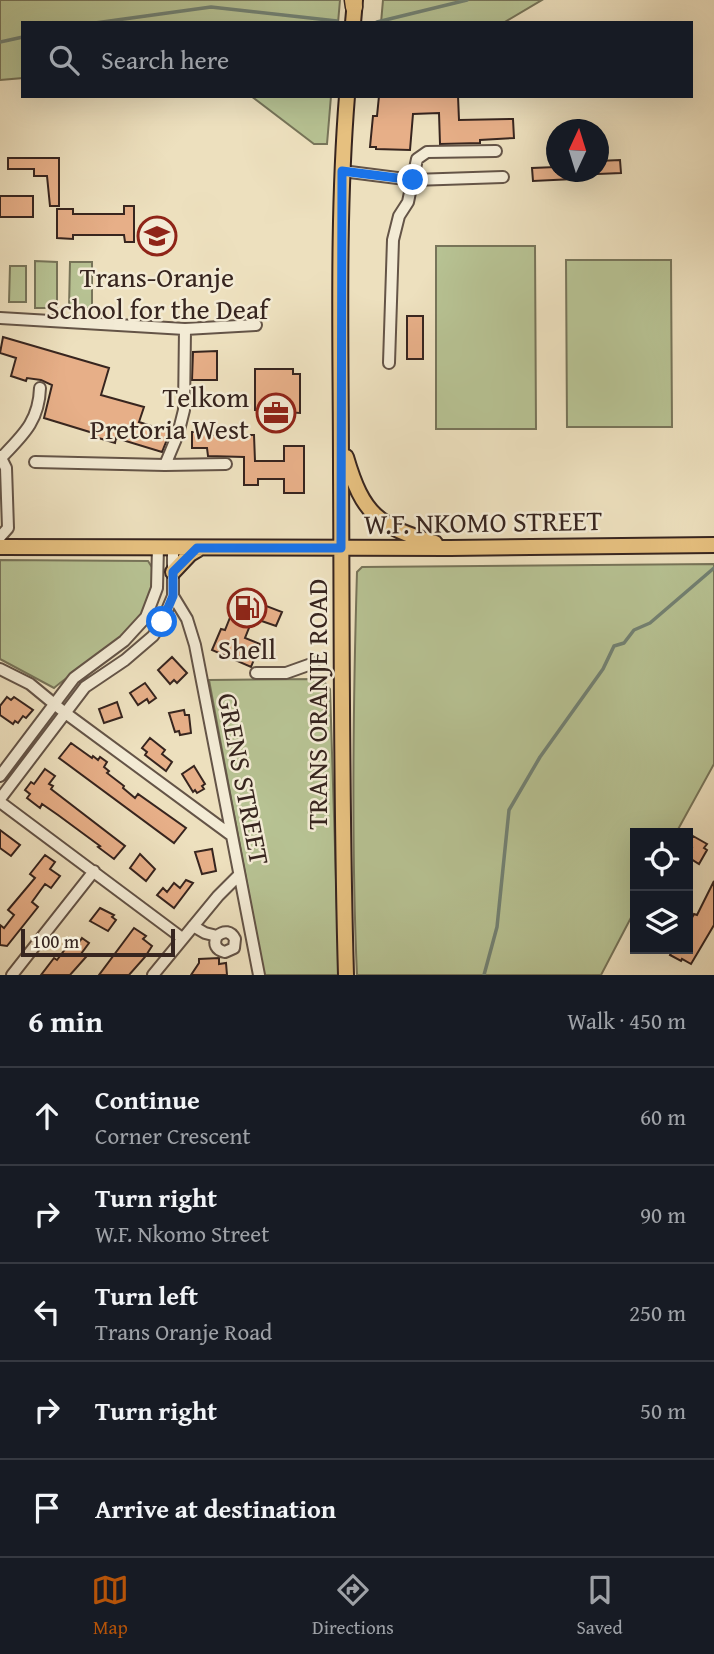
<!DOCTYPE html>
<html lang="en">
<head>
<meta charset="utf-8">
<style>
  :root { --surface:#171b24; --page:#20242c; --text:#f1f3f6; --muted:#9ea1a6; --line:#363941; --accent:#b45309 }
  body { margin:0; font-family:"Gentium Book Plus",serif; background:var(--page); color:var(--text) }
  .controls { position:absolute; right:21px; bottom:21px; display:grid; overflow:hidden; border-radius:0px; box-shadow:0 7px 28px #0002 }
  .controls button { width:63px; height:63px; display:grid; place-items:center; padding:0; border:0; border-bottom:2px solid var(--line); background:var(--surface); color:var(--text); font:35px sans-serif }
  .compass { position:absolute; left:546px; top:119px; width:63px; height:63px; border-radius:50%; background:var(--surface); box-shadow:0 7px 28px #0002; rotate:4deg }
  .scale { position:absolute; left:21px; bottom:18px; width:154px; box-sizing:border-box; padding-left:7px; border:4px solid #37251f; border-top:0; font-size:19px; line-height:24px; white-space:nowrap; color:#37251f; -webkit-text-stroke:5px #f3ebd5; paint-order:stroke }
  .stop { position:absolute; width:21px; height:21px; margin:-16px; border:5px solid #1a73e8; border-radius:50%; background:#fff }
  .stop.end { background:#1a73e8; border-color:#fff; box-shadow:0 2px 7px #0008 }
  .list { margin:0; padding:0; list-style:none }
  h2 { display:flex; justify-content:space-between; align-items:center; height:91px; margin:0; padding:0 28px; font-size:30px }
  h2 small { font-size:23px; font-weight:400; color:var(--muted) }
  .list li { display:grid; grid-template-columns:46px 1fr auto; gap:21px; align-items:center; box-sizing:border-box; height:98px; padding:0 28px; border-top:2px solid var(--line) }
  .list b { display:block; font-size:26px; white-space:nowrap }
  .list p { margin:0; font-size:23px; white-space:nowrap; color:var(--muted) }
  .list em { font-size:23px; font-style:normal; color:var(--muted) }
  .icon { flex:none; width:38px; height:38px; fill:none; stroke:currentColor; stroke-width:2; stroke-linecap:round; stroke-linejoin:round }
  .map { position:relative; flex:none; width:714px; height:975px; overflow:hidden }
  .search { position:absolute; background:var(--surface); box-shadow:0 7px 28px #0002; left:21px; right:21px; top:21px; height:77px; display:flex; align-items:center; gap:18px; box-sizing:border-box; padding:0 24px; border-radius:0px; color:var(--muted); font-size:26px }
  .sheet { height:581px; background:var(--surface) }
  nav { display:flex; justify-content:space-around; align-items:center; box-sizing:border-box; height:98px; border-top:2px solid var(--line); background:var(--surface); font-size:19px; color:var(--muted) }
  nav a { display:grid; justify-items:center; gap:4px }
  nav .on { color:var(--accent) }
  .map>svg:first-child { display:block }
  .green { fill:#b7c293; stroke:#777459; stroke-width:2 }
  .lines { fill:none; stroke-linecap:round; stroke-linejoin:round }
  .stream { stroke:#728173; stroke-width:3.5 }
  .building { fill:#e7af88; stroke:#37251f; stroke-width:2 }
  .minor-casing { stroke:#645447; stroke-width:14 }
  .major-casing { stroke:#37251f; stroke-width:18 }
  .highway-casing { stroke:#37251f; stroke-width:19 }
  .minor { stroke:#f3ebd5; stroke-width:10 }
  .major { stroke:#e6c07f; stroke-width:14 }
  .highway { stroke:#e6c07f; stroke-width:16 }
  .route { stroke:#1a73e8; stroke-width:9 }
  .labels { text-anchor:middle; stroke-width:5; stroke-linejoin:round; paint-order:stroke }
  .poi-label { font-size:28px; fill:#37251f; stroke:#f3ebd5 }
  .street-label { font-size:28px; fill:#37251f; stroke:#f3ebd5 }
</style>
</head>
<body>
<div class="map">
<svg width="714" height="975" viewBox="0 0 714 975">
  <rect width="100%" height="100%" fill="#ede0be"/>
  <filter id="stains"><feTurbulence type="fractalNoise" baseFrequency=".00286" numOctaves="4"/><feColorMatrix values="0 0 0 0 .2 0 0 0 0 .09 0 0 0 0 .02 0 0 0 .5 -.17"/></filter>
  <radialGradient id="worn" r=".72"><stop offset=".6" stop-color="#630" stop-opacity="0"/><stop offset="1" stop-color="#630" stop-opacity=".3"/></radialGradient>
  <path class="green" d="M0,0H340L338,23H23V78L0,80Z
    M383,0H542L503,23H381Z
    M251,96H331L327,144H314Z
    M436,246H535L536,429H436Z
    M566,260H671L672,427H567Z
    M35,261L57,262V308H35Z
    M70,262H92V308H69Z
    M10,266H26V302H9Z
    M0,560L148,561L155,572C152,584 150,597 145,609C133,637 79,666 54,688L0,659Z
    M714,564V764L676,833H635V910L601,975H357C351,841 353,707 357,572L362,567Z
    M322,679L330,689L339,975H264L209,680Z"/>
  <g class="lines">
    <path class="stream" d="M377,22L467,0
      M95,23L211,7L337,21
      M0,42L23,37
      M484,975L497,927L509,810L540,757L603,669L614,646L624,643L634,630L650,623L714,568"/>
  </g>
  <path class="building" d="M379,96H458L459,120L513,119L514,138L480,140V143L440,144L439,113L413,114L410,150L376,149V147H370L373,116H377Z
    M8,158H59V206H50L47,176H34V169H8Z
    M620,160L621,173L598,174V161Z
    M556,167V172H574V179L533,181L532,168Z
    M0,196H33V217H0Z
    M124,206H134V242H125L124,235H73V239L57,238V209H73V214H124Z
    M407,316H423V359H407Z
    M3,337L109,368L101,395L144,407L139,422L170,432L162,452L116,438L115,443L92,436L93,433L44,418L52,385L41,380L27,378L26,381L11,376L16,358L0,353Z
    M217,351V380H192L193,352Z
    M255,369H293V374H300V413L255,410Z
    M192,432H207V435H254L255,461H284V446H304V493H284V479H258V485H244V457L208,456L207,448H192Z
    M235,594L282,612L276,626L253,618L245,638L260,644L251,667L212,650L221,629L225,630L233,610L230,608Z
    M172,657L187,673L177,683L174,680L170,684L158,670Z
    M145,683L156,698L149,703L147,699L138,705L130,693Z
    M7,697L11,700L14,697L33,710L26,718L23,716L18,723L15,721L13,724L0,715V706Z
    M117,702L122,717L104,723L99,709Z
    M184,710L185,715H189L191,733L180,735L179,731L175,732L169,713Z
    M150,738L165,750L162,754L172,762L166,771L145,755L147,752L142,748Z
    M71,743L92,758L93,756L98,760L100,757L107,762L104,767L109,771L107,773L124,786L123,788L135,798L138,794L186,828L174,843L59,758Z
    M194,766L205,784L202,786L204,789L197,793L195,790L193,792L182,774Z
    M45,769L55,776L49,784L53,786L51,789L125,846L114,859L98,847L100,846L58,815L42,804L40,808L27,798L30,794L25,790L31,782L34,784Z
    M0,830L20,845L11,856L0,848Z
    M693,836L707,844L704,848L707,850L699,864L688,857L692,848L688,846Z
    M212,849L216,871L202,874L195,852Z
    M140,854L155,869L146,881L130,868Z
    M45,855L55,862L50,869L60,876L51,888L45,884L32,902L38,907L7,946L0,945V925L4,928L14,915L8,910L35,878L30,874Z
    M186,880L193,883L174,908L157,895L163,888L167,892L174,883L180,888Z
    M714,881V925L691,964L682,959L681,961L670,955L673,949H688V925L694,914L697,915Z
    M100,908L114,915L112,917L116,920L108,931L90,921Z
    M134,928L146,936L143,939L152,946L145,957L129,975H99Z
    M82,938L89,943L81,954L86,957L70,975H41L54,958L57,960L69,944L74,941L78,944Z
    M219,958V964L226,963L227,975H191L199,963V959Z"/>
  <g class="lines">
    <defs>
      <path id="minor" d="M342,171L413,180L503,177
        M0,318L185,329L256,325
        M185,329L184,410L178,434L165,465L226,464
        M389,363L393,240L399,216L408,202L417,159L427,152L496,151
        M0,456L6,468L8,528L0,537
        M1,458C23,435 39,421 40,388
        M35,462L165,465
        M173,596L187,619L195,645L259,975
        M0,669L30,684L64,712L231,835
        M256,673H286L314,663
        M0,776L74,678L124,641L146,617L157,588L158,546
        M0,799L85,687L125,660L153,636L162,622L173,596V546
        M0,802L182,938
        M193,926L205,933L217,936C224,930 231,931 235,939L234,948L225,952C216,950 213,944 217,936
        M12,975L94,871
        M153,975L218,896L239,875"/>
      <path id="major" d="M353,23L355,0
        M346,457C363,515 378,526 435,543
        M0,547L450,548L714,545
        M173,572L190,554L200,548
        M346,975C341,807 342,640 341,472C341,347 337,221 347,96"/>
      <path id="highway" d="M353,0L354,7"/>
    </defs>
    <use href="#minor" class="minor-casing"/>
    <use href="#major" class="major-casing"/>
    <use href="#highway" class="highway-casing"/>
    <use href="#minor" class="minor"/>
    <use href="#major" class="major"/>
    <use href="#highway" class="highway"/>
  </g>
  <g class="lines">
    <path class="route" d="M162,622L173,596V572L197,548H341L342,171L413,180"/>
  </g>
  <defs>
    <symbol id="school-ring" viewBox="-11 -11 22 22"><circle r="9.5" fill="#f3ebd5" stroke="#8f2418" stroke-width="1.5"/><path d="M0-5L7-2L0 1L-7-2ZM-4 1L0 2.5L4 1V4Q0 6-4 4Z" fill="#8f2418"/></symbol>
    <symbol id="office-ring" viewBox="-11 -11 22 22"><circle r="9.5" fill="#f3ebd5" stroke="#8f2418" stroke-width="1.5"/><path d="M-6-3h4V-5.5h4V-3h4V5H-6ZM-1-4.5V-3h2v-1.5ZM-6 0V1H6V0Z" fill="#8f2418"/></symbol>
    <symbol id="fuel-ring" viewBox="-11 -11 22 22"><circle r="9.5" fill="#f3ebd5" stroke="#8f2418" stroke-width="1.5"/><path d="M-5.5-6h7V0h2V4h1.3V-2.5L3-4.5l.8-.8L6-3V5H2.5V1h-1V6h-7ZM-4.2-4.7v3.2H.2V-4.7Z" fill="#8f2418"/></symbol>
  </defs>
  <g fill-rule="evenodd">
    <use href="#school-ring" x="135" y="214" width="44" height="44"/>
    <use href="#office-ring" x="254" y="391" width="44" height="44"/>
    <use href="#fuel-ring" x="225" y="586" width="44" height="44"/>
  </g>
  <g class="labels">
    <g class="poi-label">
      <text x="157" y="287">Trans-Oranje<tspan x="157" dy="32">School for the Deaf</tspan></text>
      <text x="249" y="407" text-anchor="end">Telkom<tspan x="249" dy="32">Pretoria West</tspan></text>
      <text x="247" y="659">Shell</text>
    </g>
    <g class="street-label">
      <text transform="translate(483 522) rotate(-1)" y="10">W.F. NKOMO STREET</text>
      <text transform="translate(317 704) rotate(-90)" y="10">TRANS ORANJE ROAD</text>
      <text transform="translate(244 779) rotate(79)" y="10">GRENS STREET</text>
    </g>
  </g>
  <rect width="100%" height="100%" filter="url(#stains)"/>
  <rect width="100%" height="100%" fill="url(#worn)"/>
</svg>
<div class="controls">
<button><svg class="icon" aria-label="locate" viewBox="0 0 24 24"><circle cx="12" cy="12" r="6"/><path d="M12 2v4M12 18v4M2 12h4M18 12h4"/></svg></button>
<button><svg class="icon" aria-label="layers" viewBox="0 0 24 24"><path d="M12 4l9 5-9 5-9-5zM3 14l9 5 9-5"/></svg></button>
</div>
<svg class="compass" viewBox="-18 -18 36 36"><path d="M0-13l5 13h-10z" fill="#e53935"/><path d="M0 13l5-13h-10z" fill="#9ea1a6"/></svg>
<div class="scale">100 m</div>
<div class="stop" style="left:162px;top:622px"></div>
<div class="stop end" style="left:413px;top:180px"></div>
<div class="search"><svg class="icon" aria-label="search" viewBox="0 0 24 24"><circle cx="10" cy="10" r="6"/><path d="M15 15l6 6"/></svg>Search here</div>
</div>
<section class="sheet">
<h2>6 min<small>Walk · 450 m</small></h2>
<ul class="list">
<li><svg class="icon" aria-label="ahead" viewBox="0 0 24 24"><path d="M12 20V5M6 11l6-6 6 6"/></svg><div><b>Continue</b><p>Corner Crescent</p></div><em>60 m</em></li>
<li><svg class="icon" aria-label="right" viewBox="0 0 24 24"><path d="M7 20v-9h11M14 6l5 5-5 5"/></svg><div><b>Turn right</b><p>W.F. Nkomo Street</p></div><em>90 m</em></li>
<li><svg class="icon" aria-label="left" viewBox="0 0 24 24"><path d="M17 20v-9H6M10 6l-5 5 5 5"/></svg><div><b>Turn left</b><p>Trans Oranje Road</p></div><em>250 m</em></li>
<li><svg class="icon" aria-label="right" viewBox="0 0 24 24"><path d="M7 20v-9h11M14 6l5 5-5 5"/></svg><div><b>Turn right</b></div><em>50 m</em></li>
<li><svg class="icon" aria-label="arrive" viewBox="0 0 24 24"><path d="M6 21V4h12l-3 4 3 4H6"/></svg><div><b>Arrive at destination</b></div></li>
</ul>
</section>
<nav>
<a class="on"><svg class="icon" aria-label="map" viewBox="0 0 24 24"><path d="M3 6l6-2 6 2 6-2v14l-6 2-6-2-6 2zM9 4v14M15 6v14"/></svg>Map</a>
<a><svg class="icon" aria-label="directions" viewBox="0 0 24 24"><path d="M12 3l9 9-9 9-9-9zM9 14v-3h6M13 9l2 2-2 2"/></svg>Directions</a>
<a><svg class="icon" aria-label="saved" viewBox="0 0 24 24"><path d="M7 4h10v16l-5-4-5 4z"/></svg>Saved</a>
</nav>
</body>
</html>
